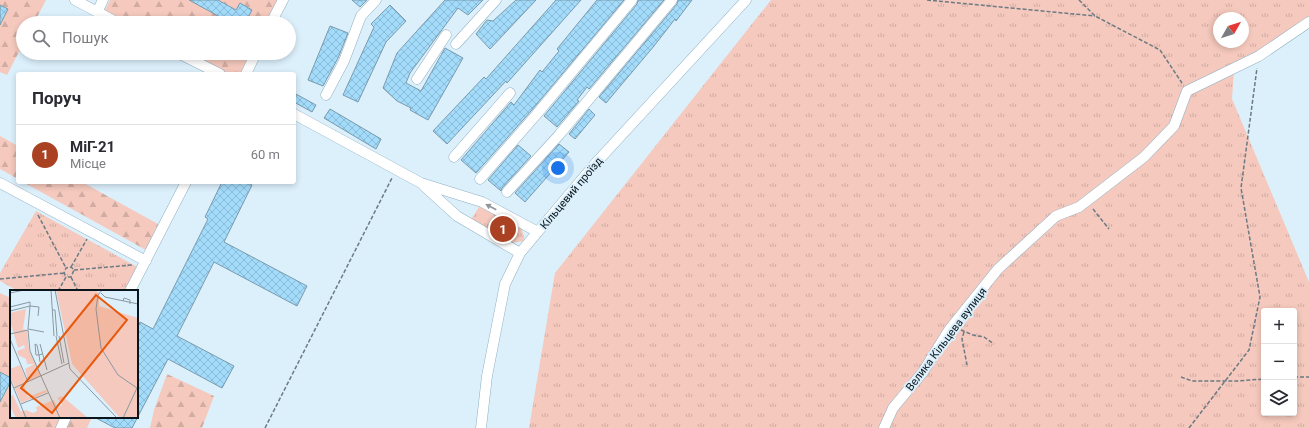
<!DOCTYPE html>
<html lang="uk">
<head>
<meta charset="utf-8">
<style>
  :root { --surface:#fff; --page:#f2f2f3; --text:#2b2b33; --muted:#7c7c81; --line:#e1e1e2; --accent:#a94122 }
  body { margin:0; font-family:Roboto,sans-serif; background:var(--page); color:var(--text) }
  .controls { position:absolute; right:12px; bottom:12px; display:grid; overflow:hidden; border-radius:4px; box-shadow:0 2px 6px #0003 }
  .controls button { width:36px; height:36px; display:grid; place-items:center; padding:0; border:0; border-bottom:1px solid var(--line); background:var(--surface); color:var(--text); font:20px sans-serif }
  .compass { position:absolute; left:1213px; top:12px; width:36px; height:36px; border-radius:50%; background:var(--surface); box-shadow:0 2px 6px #0003; rotate:51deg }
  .you { position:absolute; left:558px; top:168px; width:14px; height:14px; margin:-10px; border:3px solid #fff; border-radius:50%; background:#1a73e8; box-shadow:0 0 0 6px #1a73e833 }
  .badge { display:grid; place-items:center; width:26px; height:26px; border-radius:50%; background:var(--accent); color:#fff; font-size:13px; font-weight:700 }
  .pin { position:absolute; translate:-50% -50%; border:2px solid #fff; box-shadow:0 1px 4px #0006 }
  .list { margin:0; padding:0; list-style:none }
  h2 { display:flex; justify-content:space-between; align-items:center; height:52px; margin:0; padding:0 16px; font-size:17px }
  h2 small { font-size:13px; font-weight:400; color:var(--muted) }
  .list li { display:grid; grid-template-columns:26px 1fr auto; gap:12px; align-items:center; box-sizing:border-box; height:60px; padding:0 16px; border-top:1px solid var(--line) }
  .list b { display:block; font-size:15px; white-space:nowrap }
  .list p { margin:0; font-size:13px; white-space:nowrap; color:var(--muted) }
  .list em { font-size:13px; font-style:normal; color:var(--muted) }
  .icon { flex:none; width:22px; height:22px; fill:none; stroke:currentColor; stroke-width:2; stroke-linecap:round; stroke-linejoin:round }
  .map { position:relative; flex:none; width:1309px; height:428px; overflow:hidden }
  .search { position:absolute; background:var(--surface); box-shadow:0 2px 6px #0003; left:16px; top:16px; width:280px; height:44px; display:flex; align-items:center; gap:10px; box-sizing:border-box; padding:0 14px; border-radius:22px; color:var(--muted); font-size:15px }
  .panel { position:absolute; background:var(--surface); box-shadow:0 2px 6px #0003; left:16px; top:72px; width:280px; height:112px; border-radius:4px }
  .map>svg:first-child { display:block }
  .grass { fill:url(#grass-tufts); fill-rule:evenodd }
  .forest { fill:url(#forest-firs) }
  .building { fill:url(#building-cross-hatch); stroke:#7a9aac }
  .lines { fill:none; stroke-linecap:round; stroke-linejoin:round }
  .minor-casing { stroke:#8eafc1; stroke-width:11 }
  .path { stroke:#6b7a84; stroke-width:1.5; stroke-dasharray:4 2; stroke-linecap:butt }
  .minor { stroke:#fff; stroke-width:10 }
  .oneway { fill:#919699 }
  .labels { text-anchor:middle; stroke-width:4; stroke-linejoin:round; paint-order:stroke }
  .street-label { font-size:11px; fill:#0a161d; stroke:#dcf0fc }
  .inset-road { fill:none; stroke:#8899a3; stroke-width:1 }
  .view { fill:#e8590c; fill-opacity:0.15; stroke:#e8590c; stroke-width:2 }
  .inset-edge { fill:none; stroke:#0a161d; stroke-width:2 }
</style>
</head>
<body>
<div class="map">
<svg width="1309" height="428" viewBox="0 0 1309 428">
  <defs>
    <pattern id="grass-tufts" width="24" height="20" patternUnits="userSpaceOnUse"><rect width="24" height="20" fill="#f5c9bd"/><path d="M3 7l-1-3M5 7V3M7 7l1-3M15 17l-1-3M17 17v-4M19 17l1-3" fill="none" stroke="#d1aca2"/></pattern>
    <pattern id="forest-firs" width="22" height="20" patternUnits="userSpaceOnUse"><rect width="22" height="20" fill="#f5c9bd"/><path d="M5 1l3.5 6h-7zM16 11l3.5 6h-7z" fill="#d1aca2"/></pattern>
    <pattern id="building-cross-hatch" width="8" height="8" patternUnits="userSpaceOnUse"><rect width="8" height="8" fill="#a3dbfb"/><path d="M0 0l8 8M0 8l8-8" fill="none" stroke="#8bbbd7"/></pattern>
  </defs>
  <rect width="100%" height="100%" fill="#dcf0fc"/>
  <path class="grass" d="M771,0H1309V22L1234,70L1232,99L1309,282V428H529L555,273ZM1219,18H1243V42H1219ZM1264,311H1294V413H1264Z
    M482,202L520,223L525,241L505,244L469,223Z
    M36,211L141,269L130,291H18L0,281V273Z"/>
  <path class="forest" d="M0,0H46L34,23H23V44L7,75L0,72Z
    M110,0H279L267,23H127L104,12Z
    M187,53H252L242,74H230Z
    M0,136L18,146V179L0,169Z
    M23,182H82L158,224L146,250Z
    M0,293L11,298V417H92L87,428H0Z
    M167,374L214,396L202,428H150L154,410Z"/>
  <path class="building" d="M189,0H218L236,10L240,3L252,10L245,23H231Z
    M352,0H367L360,7Z
    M445,0H483L468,15L458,8L410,73L406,83L421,91L445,48L463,58L428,120L410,110L411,108L397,101L383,88L397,53Z
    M516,0H536L490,49L476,34L487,20L493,21Z
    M556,0H581L507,83L506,81L447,144L433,131L484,77L486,79Z
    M597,0H624L531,111L476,173L461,160L511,102L514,105L540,70L542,72L559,51L557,49Z
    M638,0H664L589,89L587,87L577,100L579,101L557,127L544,116L637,4Z
    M678,0H692L676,21L675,19L654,46L606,103L599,97L677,4Z
    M0,5L8,9L0,25Z
    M390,5L406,21L386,42L358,102L343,95L374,27L371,24Z
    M330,26L348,33L338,58L323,86L308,80Z
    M294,93L316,105L312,112L294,102Z
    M330,109L381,139L376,149L324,118Z
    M589,109L595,115L575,139L569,134Z
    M559,144L569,152L525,202L515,193Z
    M518,145L531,156L502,188L501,191L488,180Z
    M222,182H246L252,185L224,242L307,286L297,306L214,262L177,336L234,366L222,388L168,359L132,428H115L94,417H137V329L140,322L153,329L208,219L205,217Z
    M0,372L11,378V381L0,402Z"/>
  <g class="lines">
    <defs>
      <path id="minor" d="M75,0L118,23
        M97,12L103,0
        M271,23L283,0
        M456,44L496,0
        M178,53L220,74
        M246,74L256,53
        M417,79L446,35
        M326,95L344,61L361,16L376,0
        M294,114L421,183L482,202L538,232
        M454,157L510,93
        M480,179L536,115L632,0
        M0,183L146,261
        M424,186L457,216L520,253
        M507,192L559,135L672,0
        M130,291L186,182
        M61,428L66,417
        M481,428L487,376L505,284L520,253L594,165L746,0
        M884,428L893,408L923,372L949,330L998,269L1056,216L1079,207L1144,157L1174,126L1187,91L1259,56L1309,22"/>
    </defs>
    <use href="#minor" class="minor-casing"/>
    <path class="path" d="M927,0L1095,16
      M1079,0L1095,16L1160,50L1182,83
      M1093,209L1109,229
      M38,215L66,268
      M71,267L87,239
      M74,270L132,265
      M71,277L78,291
      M0,279L64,273
      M58,291L66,277L64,273L66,268L71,267L74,270L71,277H66
      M961,330L973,335L984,337L994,344
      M964,332L962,339L967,365
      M1181,377L1192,381H1237L1264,379
      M1294,377H1309
      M265,428L392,178
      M1189,428L1249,350L1260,297L1241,188L1257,68"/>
    <use href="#minor" class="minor"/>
  </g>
  <defs><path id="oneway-solid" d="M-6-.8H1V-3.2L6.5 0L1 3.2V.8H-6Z"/></defs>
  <use class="oneway" href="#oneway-solid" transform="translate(491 207) rotate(-152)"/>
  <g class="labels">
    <g class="street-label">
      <text transform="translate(571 193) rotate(-50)" y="4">Кільцевий проїзд</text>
      <text transform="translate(946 339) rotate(-53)" y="4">Велика Кільцева вулиця</text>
    </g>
  </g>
  <g transform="translate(10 290)">
    <rect width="128" height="128" fill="#dcf0fc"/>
    <path d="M46,0H85L89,3V16L128,28V128L109,127L62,74Z" fill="#f5c9bd"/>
    <path d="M16,19L13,39L17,40L19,60L31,86L18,91L15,79L24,74H17L16,69L8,65L7,61L15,58L14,55L8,58L0,31V23ZM10,75L17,92L13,93L18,107L36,100L37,102L11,113L2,91L0,92V79ZM3,105L11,122L16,120L23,123L27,121L26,117L44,110L48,118L52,114L47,108L52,106L78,128H6L0,116V106Z" fill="#f5c9bd"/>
    <path class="inset-road" d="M41,0L44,46M45,0L60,79L107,128M92,0L88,5L86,19L91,58L108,85L127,98M0,3L14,0M91,3L95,7L128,14M113,11L114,8L120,10V14M0,17L20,12V16M43,20H45L47,46M0,21L20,16M28,26L29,17L20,16L18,39L34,42M0,44L18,40L20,61L31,86M46,46L52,74M49,46L54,73M0,49L18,92M30,54L37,80M30,72L29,65L27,55L25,54L26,65H29L32,64M31,86L50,128M0,89L16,128M4,98L59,73M11,114L38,103M113,128L127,98"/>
    <path class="view" d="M86,5L117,30L42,123L11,98Z"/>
    <rect width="128" height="128" class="inset-edge"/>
  </g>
</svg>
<div class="controls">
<button>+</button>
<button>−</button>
<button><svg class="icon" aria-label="layers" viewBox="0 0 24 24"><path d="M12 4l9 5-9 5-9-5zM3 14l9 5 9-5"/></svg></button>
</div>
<svg class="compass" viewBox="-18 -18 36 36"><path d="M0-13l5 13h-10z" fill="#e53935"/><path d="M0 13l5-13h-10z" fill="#7c7c81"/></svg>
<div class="you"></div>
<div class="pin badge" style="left:503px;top:229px">1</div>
<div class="search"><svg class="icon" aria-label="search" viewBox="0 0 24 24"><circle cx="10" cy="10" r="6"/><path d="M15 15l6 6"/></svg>Пошук</div>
<section class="panel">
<h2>Поруч<small></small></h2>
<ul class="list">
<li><span class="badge">1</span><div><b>МіГ-21</b><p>Місце</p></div><em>60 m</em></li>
</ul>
</section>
</div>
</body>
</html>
